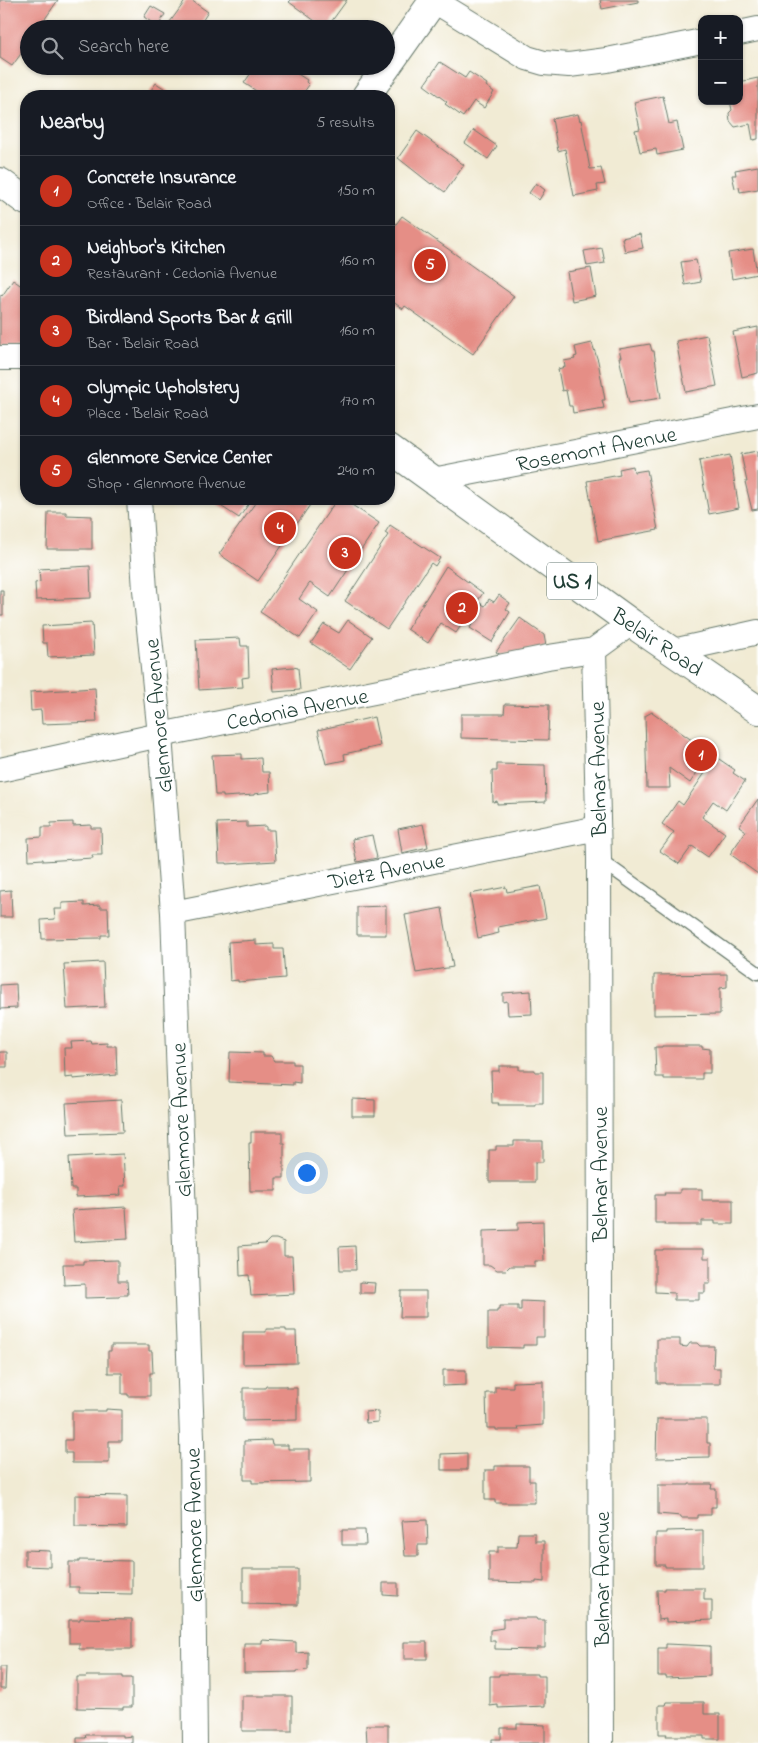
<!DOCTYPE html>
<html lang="en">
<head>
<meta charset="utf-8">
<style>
  :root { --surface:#171b24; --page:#20242c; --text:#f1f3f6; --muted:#9ea1a6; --line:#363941; --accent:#c8321e }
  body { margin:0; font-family:"Indie Flower",sans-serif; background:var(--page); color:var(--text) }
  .controls { position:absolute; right:15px; top:15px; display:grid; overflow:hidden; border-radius:10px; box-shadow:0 1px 4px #0004 }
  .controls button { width:45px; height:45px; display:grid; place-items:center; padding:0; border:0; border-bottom:1px solid var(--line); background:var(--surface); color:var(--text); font:25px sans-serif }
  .you { position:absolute; left:306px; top:1172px; width:18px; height:18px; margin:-12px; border:4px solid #fff; border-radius:50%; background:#1a73e8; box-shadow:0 0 0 8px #1a73e833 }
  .badge { display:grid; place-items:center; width:32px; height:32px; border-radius:50%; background:var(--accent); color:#fff; font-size:16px; font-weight:700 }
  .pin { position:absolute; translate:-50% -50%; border:2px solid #fff; box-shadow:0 1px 5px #0006 }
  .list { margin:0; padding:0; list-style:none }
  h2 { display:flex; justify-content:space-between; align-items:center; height:65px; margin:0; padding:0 20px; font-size:21px }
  h2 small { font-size:16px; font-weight:400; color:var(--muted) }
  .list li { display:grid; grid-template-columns:32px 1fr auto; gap:15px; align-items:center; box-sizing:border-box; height:70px; padding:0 20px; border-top:1px solid var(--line) }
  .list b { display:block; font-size:19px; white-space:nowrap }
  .list p { margin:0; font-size:16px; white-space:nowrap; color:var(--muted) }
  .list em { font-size:16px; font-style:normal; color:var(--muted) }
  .icon { flex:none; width:28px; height:28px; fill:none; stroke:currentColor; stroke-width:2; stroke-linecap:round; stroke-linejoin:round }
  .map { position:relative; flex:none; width:758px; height:1743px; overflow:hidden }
  .search { position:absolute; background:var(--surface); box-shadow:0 1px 4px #0004; left:20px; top:20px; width:375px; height:55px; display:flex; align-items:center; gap:12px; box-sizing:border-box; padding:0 18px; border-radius:28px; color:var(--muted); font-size:19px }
  .panel { position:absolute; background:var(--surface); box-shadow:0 1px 4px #0004; left:20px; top:90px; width:375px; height:415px; border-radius:20px }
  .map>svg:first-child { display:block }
  .building { fill:#e58e86 }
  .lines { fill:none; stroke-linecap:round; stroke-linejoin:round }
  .lane-casing { stroke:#687a6c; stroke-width:15 }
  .street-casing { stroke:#687a6c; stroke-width:26 }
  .secondary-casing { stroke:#687a6c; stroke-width:30 }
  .primary-casing { stroke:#687a6c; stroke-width:30 }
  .lane { stroke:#fff; stroke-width:12 }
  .street { stroke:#fff; stroke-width:24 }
  .secondary { stroke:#fff; stroke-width:28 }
  .primary { stroke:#fff; stroke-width:28 }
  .labels { text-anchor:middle; stroke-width:4.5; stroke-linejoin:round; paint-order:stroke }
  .shield { fill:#fff; stroke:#627771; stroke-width:1 }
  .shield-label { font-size:21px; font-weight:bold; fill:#1f3d34 }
  .street-label { font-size:22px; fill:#1f3d34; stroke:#fff }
</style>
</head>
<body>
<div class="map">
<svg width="758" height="1743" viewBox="0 0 758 1743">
  <rect width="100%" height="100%" fill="#fff"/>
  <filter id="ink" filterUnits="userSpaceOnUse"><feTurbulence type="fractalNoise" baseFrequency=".02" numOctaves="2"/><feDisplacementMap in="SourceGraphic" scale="10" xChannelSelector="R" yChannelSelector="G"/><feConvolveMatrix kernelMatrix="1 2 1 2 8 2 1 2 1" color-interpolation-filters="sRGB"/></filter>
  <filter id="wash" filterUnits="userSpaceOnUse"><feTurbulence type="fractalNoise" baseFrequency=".0096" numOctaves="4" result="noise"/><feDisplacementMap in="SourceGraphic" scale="20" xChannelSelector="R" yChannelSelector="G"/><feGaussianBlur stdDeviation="1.12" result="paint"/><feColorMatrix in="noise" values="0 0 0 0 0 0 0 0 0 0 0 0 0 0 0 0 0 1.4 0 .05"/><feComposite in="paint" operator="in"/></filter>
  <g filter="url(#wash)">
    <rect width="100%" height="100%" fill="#f1ebd4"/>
    <g id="blocks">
      <path class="building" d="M0,0H58L38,29H29V43L12,66L0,58Z
        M186,0H191L208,12L197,29H171L167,26Z
        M291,0H347L326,29L289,2Z
        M600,0H638V2L602,9Z
        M151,6L165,14L158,27L144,17Z
        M440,62L465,78L469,72L487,84L486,86L494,92L484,108L474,101L463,117L445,104L447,102L424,85Z
        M256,66L263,71L266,66H292L290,69L307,80L306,82L309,85L301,96H277L274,94L273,96H264L244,83Z
        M758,78V139L753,140L750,124L735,127L730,121L729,113L732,110L730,101H739V82Z
        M156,83L176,96H147Z
        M663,96L669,124L677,122L683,150L657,155L656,149L640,152L635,130L640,129L634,102Z
        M578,114L580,121L581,120L590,169L601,168L605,184L597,185L598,191L574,196L565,149L558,151L552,119Z
        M474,130L497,146L488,159L465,143Z
        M417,131L464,165L445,192L432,183L431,184L398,158Z
        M758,166V189L740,192L739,187L735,188L732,175H736L735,170Z
        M536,183L545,190L539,200L529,193Z
        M402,216L514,296L473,354L405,306L403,309L389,299V234Z
        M640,234L643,248L625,252L622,238Z
        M602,248L605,263L587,266L584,251Z
        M753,249L757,274L732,279L728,253Z
        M696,260L701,282L685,285L681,262Z
        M591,268L596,296L572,301L567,272Z
        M13,280L26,289V346H0V294L2,296Z
        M758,327V373L742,377L733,332Z
        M707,335L717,386L686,392L676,341Z
        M592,343L598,361L605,400H602L604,408L573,413L572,406H569L566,390L562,391L558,369L565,367L564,361L575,359L574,357L577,356L575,347Z
        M650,344L652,351H654L661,398L629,403L619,357H621L619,349Z
        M758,451V509L752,510L745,482H747L741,454Z
        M730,455L739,508L709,514L699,461Z
        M633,466L634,472L647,470L658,530L598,541L587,481L620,475L619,469Z
        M210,499H252L239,518Z
        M258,499H314L258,581L219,554Z
        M337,499H343L379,523L330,597L310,583L309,584L299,599L318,612L300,638L260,612Z
        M48,512H66V515L92,516V549H47Z
        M390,525L440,558L435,566L431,563L387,629L345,601L388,535L385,533Z
        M90,566L91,598L36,600L35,583L40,582L39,569Z
        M446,566L483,593L456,633L441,623L428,643L407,629Z
        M0,590H3V615H0Z
        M499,595L510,603L506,609L510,612L492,642L470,628L477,615L473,613L480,603L485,606L489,599L494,602Z
        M520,618L544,635L546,646L501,655L496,652Z
        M348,620L372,637L350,669L311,643L324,624L339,633Z
        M92,623L94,655L48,657L47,643H43L42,626Z
        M240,638L241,646H248L249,677L242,678L243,687L199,690L196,640Z
        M293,667L298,668L300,690L274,692L272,669Z
        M95,688L97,722L42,724L41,710L31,711L30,692Z
        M505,704L549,705L548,740L461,738V714H504Z
        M652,712L710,753L690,783L669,768L670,788H647L645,716Z
        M374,717L380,746L344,754L345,760L326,764L318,730Z
        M242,754V759L261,758L262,772H269L270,792L254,794V795L223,797V795H215L212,755Z
        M716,757L735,770L733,773L745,781L726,810L713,801L702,817L725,833L708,857L692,846L679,864L660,851L674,832L662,824L678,801L683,805Z
        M497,764L545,765L546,802L497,804V801L493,802L492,771H497Z
        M758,799V874L730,854L746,831L739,826Z
        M73,822V826L91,825V828H101L102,855H92L93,858L43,861V859L29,860L28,838L42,837V827H51V823Z
        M247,822V827L266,826V830H274L276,861L227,864V863H219L217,823Z
        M423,824L428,847L402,853L398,829Z
        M372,835L377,858L357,862L352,839Z
        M540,886L546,918L498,927L499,933L478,938L470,894L506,887L507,892Z
        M11,890L12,917H0V891Z
        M84,902V906L100,905V908H108L109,935H101V938L42,939L41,920L55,919L54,909H62V903Z
        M386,906V935H357V907Z
        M442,908L453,967L416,973L405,915Z
        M256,940V945L274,944V949H283L285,978L238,982V980L230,981L228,942Z
        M103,962L105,1007L67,1009L64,964Z
        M727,974V987L720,988V1014L654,1015V975Z
        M16,984L17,1008L0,1009V985Z
        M531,991L532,1014L508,1015L507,1001L503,1002V993Z
        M91,1041L92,1044L107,1043V1046H116L117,1075L73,1079V1077L65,1078L64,1048H72L71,1042Z
        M662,1046H702V1048L710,1049V1073H702V1079H664V1077H656L655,1047H662Z
        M0,1052H7V1067H0Z
        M230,1052L263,1053V1056H271L274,1061H293V1064H300V1083L293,1082V1085L229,1082Z
        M499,1066H519V1070H535V1072H543V1103H535V1105H498L499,1103H492L491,1071H499Z
        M352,1099L375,1100V1116H352Z
        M121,1100L123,1132L68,1134L66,1103Z
        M251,1132H282V1143H284V1178H276V1191H250L249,1143H251Z
        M514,1141H543V1162H535V1182H489V1150H496V1146H514Z
        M123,1154L125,1186H120L121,1195L76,1197V1189H71L69,1157Z
        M680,1189H702V1200H733V1224H715V1221H702V1225H664L665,1223H655V1195H665L664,1193H680Z
        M126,1207L128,1239L74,1242L72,1210Z
        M543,1221L544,1261H535V1266H510L506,1270H497L490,1265H483V1231L518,1230V1222Z
        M270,1239H276L284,1242V1256H292L294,1294L251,1296L249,1275L240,1276L239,1246L265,1244Z
        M355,1246L356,1270H340L339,1247Z
        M663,1249H704V1258H710V1284H705V1293H699V1300H674V1293L655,1292V1250H663Z
        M118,1260V1281H127L128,1295H120L119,1297L85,1298V1284L64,1285L63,1264H83V1261Z
        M360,1282L375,1283L374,1293H360Z
        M401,1291H426V1317H400Z
        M521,1301L544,1302V1337H536V1345H523V1348L488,1347V1312H497V1310H499V1306H518V1310H521Z
        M266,1329H286V1331H296L297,1363L243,1364V1332H266Z
        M657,1339H680V1346L687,1347L690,1343H697L700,1346H714L713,1368H720V1384H665V1383H657Z
        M111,1345H149V1351H152L153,1373H150V1396H128V1394H122V1373H108V1351H111Z
        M443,1370H466V1385L443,1386Z
        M543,1381V1425L518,1427L519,1430H496V1428H487L486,1393H495V1387H513V1382Z
        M266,1386H286V1388H297V1420L243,1421V1388H265Z
        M106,1409L122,1410V1441H109V1463H72V1453H65V1440H72V1411H106Z
        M378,1411V1422L366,1423L365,1412Z
        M657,1419H707V1443H710V1457L656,1458Z
        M271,1440L272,1445H288V1449H310V1482L252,1483V1480H244V1441Z
        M467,1453V1470H441V1454Z
        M495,1466H529V1481H535V1503H495V1500H485V1470H495Z
        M689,1484H712L711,1489H716V1507H711V1515H697V1518H681V1516L658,1514V1485H689Z
        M75,1495L127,1496V1527L75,1526Z
        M427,1520L428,1545H418V1556H405L402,1521Z
        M342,1530H365L366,1545H342Z
        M703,1530V1567H665V1565H656V1533H666V1531Z
        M518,1533H535V1541H544V1582L536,1581V1583L489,1582V1552H498V1547H517Z
        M25,1550L50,1551V1567L25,1566Z
        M79,1560L132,1561V1594L79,1593V1587H69V1562H79Z
        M243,1569H298V1605L243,1604Z
        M383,1583H398V1596L383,1595Z
        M665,1588H704V1600H712V1620L666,1622V1619L658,1620L657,1590H665Z
        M80,1618L132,1619V1649H79V1643H69V1620H80Z
        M503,1618H536L537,1620H545V1648H537V1650L495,1649V1641H490V1630L503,1628Z
        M262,1640L296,1642V1653L308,1652V1670L297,1671V1672L244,1673V1643H262Z
        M404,1642H427V1659H404Z
        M666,1644L710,1646V1676L666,1678V1676H658V1648H666Z
        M0,1667H6L5,1689H0Z
        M499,1674H537V1676H545V1706L498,1708V1705L490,1706V1676H499Z
        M86,1676H123V1678H132V1707H123V1709L77,1708V1677H86Z
        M242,1696H292V1731H242Z
        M667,1702H704V1714H720V1739H704V1736H666L667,1734H659V1705H666Z
        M517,1724L545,1725V1743H492V1739H501V1728H517Z
        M366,1725H388V1743H367Z
        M85,1735H123V1737L132,1736V1743H77V1738H86Z"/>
    </g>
  </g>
  <g filter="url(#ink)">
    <use href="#blocks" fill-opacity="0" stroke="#687a6c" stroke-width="1"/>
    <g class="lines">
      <defs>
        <path id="lane" d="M599,859L758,973"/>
        <path id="street" d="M433,0L527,58L544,63L569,65L607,60L702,41
          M739,33L758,29
          M0,358H26
          M433,480L758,416
          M139,499L145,590L160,735L173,913L192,1438L195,1743
          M594,650L599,859L601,1743
          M673,651L758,632
          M0,770L160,735L548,657L594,650L631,623
          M173,913L598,828"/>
        <path id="secondary" d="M366,96L434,0"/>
        <path id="primary" d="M0,182L26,201
          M389,448L631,623L758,710"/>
      </defs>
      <use href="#lane" class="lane-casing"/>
      <use href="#street" class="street-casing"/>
      <use href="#secondary" class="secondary-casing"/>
      <use href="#primary" class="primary-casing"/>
      <use href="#lane" class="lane"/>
      <use href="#street" class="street"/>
      <use href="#secondary" class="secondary"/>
      <use href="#primary" class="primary"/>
    </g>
  </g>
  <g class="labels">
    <rect class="shield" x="547" y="562.5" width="50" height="37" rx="4"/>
    <g class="shield-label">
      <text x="572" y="588">US 1</text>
    </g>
    <g class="street-label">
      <text transform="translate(596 448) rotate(-11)" y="8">Rosemont Avenue</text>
      <text transform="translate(658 641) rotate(34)" y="8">Belair Road</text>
      <text transform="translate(297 708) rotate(-11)" y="8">Cedonia Avenue</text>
      <text transform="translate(157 716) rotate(-95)" y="8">Glenmore Avenue</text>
      <text transform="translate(597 769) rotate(-91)" y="8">Belmar Avenue</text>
      <text transform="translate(386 870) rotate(-11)" y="8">Dietz Avenue</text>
      <text transform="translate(180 1120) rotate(-92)" y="8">Glenmore Avenue</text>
      <text transform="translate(599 1174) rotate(-90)" y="8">Belmar Avenue</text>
      <text transform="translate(193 1525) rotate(-91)" y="8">Glenmore Avenue</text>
      <text transform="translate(601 1579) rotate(-90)" y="8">Belmar Avenue</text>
    </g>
  </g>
</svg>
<div class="controls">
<button>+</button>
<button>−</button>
</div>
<div class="you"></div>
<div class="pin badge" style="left:701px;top:755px">1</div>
<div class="pin badge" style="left:462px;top:608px">2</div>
<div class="pin badge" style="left:345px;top:553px">3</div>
<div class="pin badge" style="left:280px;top:528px">4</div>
<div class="pin badge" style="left:430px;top:265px">5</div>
<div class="search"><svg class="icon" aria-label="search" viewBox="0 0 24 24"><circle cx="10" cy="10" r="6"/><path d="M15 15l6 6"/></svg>Search here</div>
<section class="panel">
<h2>Nearby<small>5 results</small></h2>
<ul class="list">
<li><span class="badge">1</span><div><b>Concrete Insurance</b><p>Office · Belair Road</p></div><em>150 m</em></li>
<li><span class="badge">2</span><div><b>Neighbor's Kitchen</b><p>Restaurant · Cedonia Avenue</p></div><em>160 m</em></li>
<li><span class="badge">3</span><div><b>Birdland Sports Bar &amp; Grill</b><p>Bar · Belair Road</p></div><em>160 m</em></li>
<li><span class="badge">4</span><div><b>Olympic Upholstery</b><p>Place · Belair Road</p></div><em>170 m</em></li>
<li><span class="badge">5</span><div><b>Glenmore Service Center</b><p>Shop · Glenmore Avenue</p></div><em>240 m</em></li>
</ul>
</section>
</div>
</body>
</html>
